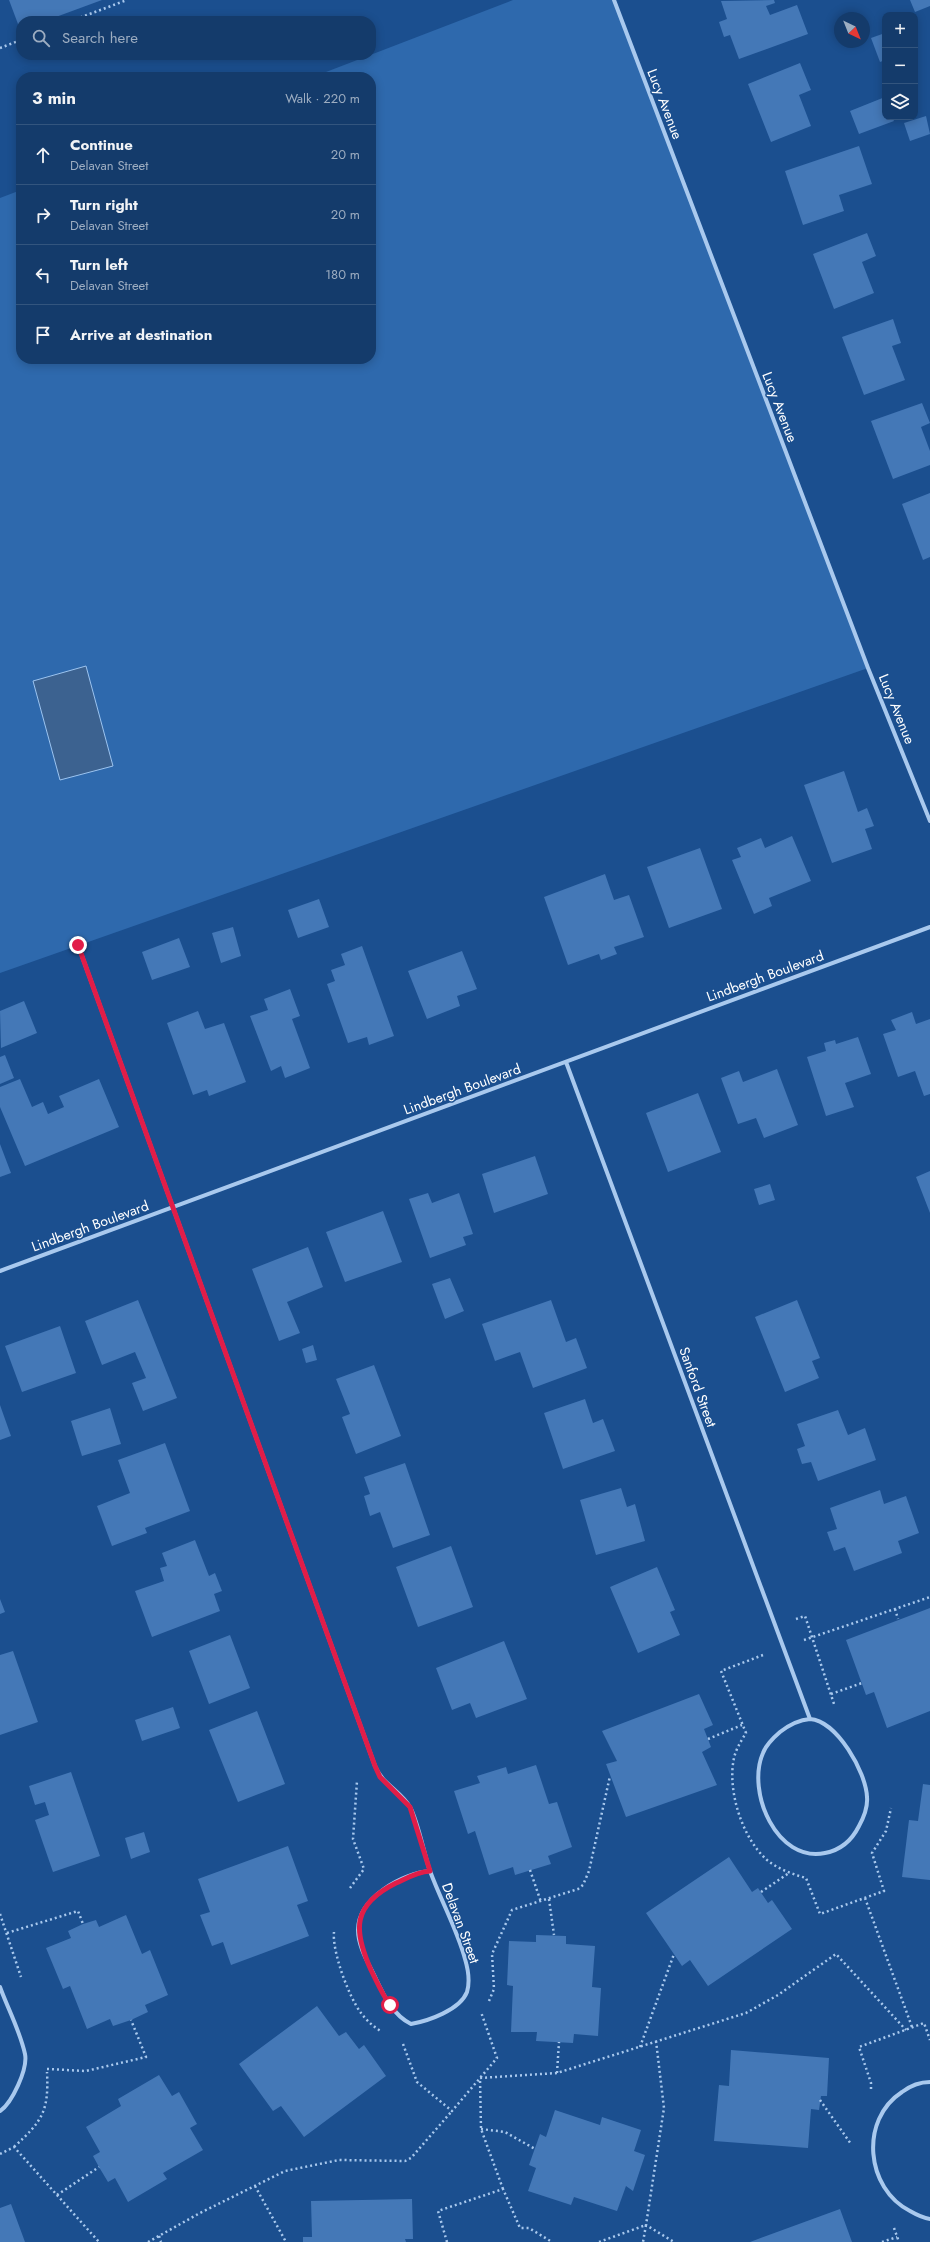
<!DOCTYPE html>
<html lang="en">
<head>
<meta charset="utf-8">
<style>
  :root { --surface:#143b6b; --page:#1d4271; --text:#f1f3f6; --muted:#9dadc1; --line:#33557e }
  body { margin:0; font-family:Jost,sans-serif; background:var(--page); color:var(--text) }
  .controls { position:absolute; right:12px; top:12px; display:grid; overflow:hidden; border-radius:8px; box-shadow:0 2px 10px #0003 }
  .controls button { width:36px; height:36px; display:grid; place-items:center; padding:0; border:0; border-bottom:1px solid var(--line); background:var(--surface); color:var(--text); font:20px sans-serif }
  .compass { position:absolute; left:834px; top:12px; width:36px; height:36px; border-radius:50%; background:var(--surface); box-shadow:0 2px 10px #0003; rotate:137deg }
  .stop { position:absolute; width:12px; height:12px; margin:-9px; border:3px solid #e11d48; border-radius:50%; background:#fff }
  .stop.end { background:#e11d48; border-color:#fff; box-shadow:0 1px 4px #0008 }
  .list { margin:0; padding:0; list-style:none }
  h2 { display:flex; justify-content:space-between; align-items:center; height:52px; margin:0; padding:0 16px; font-size:17px }
  h2 small { font-size:13px; font-weight:400; color:var(--muted) }
  .list li { display:grid; grid-template-columns:26px 1fr auto; gap:12px; align-items:center; box-sizing:border-box; height:60px; padding:0 16px; border-top:1px solid var(--line) }
  .list b { display:block; font-size:15px; white-space:nowrap }
  .list p { margin:0; font-size:13px; white-space:nowrap; color:var(--muted) }
  .list em { font-size:13px; font-style:normal; color:var(--muted) }
  .icon { flex:none; width:22px; height:22px; fill:none; stroke:currentColor; stroke-width:2; stroke-linecap:round; stroke-linejoin:round }
  .map { position:relative; flex:none; width:930px; height:2242px; overflow:hidden }
  .search { position:absolute; background:var(--surface); box-shadow:0 2px 10px #0003; left:16px; top:16px; width:360px; height:44px; display:flex; align-items:center; gap:10px; box-sizing:border-box; padding:0 14px; border-radius:16px; color:var(--muted); font-size:15px }
  .panel { position:absolute; background:var(--surface); box-shadow:0 2px 10px #0003; left:16px; top:72px; width:360px; height:292px; border-radius:16px }
  .map>svg:first-child { display:block }
  .green { fill:#2e69ad }
  .water { fill:#3c6290; stroke:#9cc4f0 }
  .building { fill:#4478b7 }
  .lines { fill:none; stroke-linecap:round; stroke-linejoin:round }
  .path { stroke:#a9c9ee; stroke-width:2.5; stroke-dasharray:2 3; stroke-linecap:butt }
  .street { stroke:#a9c9ee; stroke-width:4 }
  .route { stroke:#e11d48; stroke-width:5 }
  .labels { text-anchor:middle; stroke-width:3; stroke-linejoin:round; paint-order:stroke }
  .street-label { font-size:14px; fill:#fff; stroke:#1b4f8f }
</style>
</head>
<body>
<div class="map">
<svg width="930" height="2242" viewBox="0 0 930 2242">
  <rect width="100%" height="100%" fill="#1b4f8f"/>
  <path class="green" d="M513,0H614L868,668L0,973V198L21,190V359H371V77H313Z"/>
  <path class="water" d="M86,666L113,766L60,780L33,681Z"/>
  <path class="building" d="M9,0H102L45,21H21V32Z
    M774,0L775,3L766,6L770,15L797,5L808,34L739,59L730,35L724,37L719,22L727,19L721,1Z
    M910,0H930V6L915,12Z
    M885,33V60L880,62L871,38Z
    M800,63L811,90L799,95L811,126L771,142L748,84Z
    M885,97V117H892L894,121L859,134L850,111Z
    M926,116L930,134L910,141L904,123Z
    M859,146L872,184L839,195L844,211L803,225L785,171Z
    M867,233L876,256L862,262L874,293L834,309L813,254Z
    M893,319L901,343L892,346L905,380L864,395L842,337Z
    M922,403L930,423L921,427L930,451V465L893,479L871,421Z
    M930,493V557L923,560L902,504Z
    M844,771L858,812L867,808L874,826L865,829L872,849L832,863L804,785Z
    M792,836L811,881L769,898L772,906L754,914L732,860L741,857L737,848L761,838L765,848Z
    M700,848L722,909L669,928L647,867Z
    M605,874L614,900L629,895L644,937L614,947L617,954L601,960L599,954L568,965L544,897Z
    M319,899L329,927L298,938L288,910Z
    M233,927L241,956L221,963L212,933Z
    M179,938L190,967L152,980L142,952Z
    M362,946L394,1036L369,1045L367,1037L348,1043L327,984L335,981L331,970L345,965L341,954Z
    M462,951L477,989L457,996L460,1006L427,1019L408,971Z
    M290,989L300,1016L292,1019L310,1068L285,1078L281,1066L271,1071L250,1016L268,1010L264,999Z
    M24,1001L37,1033L1,1048L0,1011Z
    M198,1011L205,1029L224,1023L246,1082L209,1096L207,1090L193,1095L167,1023Z
    M912,1012L916,1024L930,1019V1094L924,1096L915,1071L898,1077L883,1034L896,1030L891,1020Z
    M858,1037L871,1074L845,1083L854,1107L826,1116L807,1057L826,1051L824,1043L835,1040L836,1044Z
    M5,1055L14,1078L0,1084V1057Z
    M777,1069L798,1125L764,1138L756,1118L738,1124L721,1078L739,1071L743,1082Z
    M20,1079L32,1107L43,1102L48,1114L64,1107L59,1096L99,1079L119,1127L25,1166L0,1107V1087Z
    M698,1093L721,1152L668,1172L646,1113Z
    M0,1144L11,1173L0,1177Z
    M535,1156L548,1194L494,1213L482,1174Z
    M930,1171V1213L916,1177Z
    M770,1184L775,1200L759,1205L754,1189Z
    M428,1193L432,1203L459,1193L473,1234L463,1237L466,1245L430,1258L409,1199Z
    M383,1211L402,1262L345,1282L326,1232Z
    M308,1247L323,1287L287,1302L300,1333L279,1341L252,1269Z
    M450,1278L464,1311L445,1319L432,1284Z
    M138,1300L177,1398L143,1411L132,1383L146,1378L135,1352L102,1365L85,1321Z
    M551,1300L566,1342L576,1338L587,1368L533,1388L520,1352L495,1361L482,1324Z
    M797,1300L820,1358L812,1361L819,1378L785,1392L755,1317Z
    M60,1326L76,1373L22,1392L5,1346Z
    M313,1345L317,1360L306,1363L302,1349Z
    M374,1365L401,1436L356,1454L342,1417L350,1414L336,1379Z
    M585,1399L593,1423L603,1419L615,1451L563,1469L544,1413Z
    M0,1405L11,1436L0,1440Z
    M110,1408L121,1444L82,1456L71,1421Z
    M838,1410L848,1435L865,1428L876,1460L818,1481L811,1462L802,1464L797,1449L805,1446L797,1424Z
    M165,1443L190,1511L145,1528L147,1533L112,1546L97,1506L130,1493L118,1460Z
    M405,1463L430,1535L393,1548L380,1512L370,1516L364,1496L370,1494L364,1477Z
    M621,1488L627,1507L635,1504L645,1541L596,1555L580,1500Z
    M880,1490L884,1504L906,1496L919,1533L898,1541L902,1553L854,1571L845,1547L834,1551L827,1532L837,1529L830,1508Z
    M195,1540L209,1576L215,1573L222,1591L214,1594L220,1611L152,1637L135,1591L164,1581L160,1568L167,1566L162,1553Z
    M451,1546L473,1607L418,1627L396,1567Z
    M657,1567L675,1610L670,1612L680,1635L638,1653L610,1587Z
    M0,1599L5,1612L0,1614Z
    M930,1608V1711L887,1728L874,1692L866,1695L846,1640Z
    M230,1635L250,1688L209,1704L189,1651Z
    M504,1641L527,1699L476,1718L470,1703L452,1710L436,1668Z
    M13,1651L38,1722L0,1735V1655Z
    M699,1694L713,1725L704,1729L711,1747L702,1752L717,1785L626,1817L606,1764L617,1761L602,1731Z
    M173,1707L180,1728L142,1741L135,1720Z
    M257,1711L285,1784L238,1802L209,1730Z
    M536,1765L549,1804L557,1802L572,1847L548,1856L551,1864L515,1875L513,1867L489,1875L475,1831L468,1834L454,1791L480,1783L477,1776L506,1767L508,1774Z
    M71,1772L100,1856L53,1872L35,1820L49,1815L45,1802L35,1805L29,1786Z
    M923,1784L930,1785V1880L902,1877L909,1820L918,1821Z
    M144,1832L150,1852L131,1859L125,1838Z
    M288,1846L308,1901L297,1905L309,1936L231,1965L223,1942L212,1946L200,1915L210,1912L198,1879Z
    M729,1857L752,1892L758,1888L768,1903L772,1900L792,1929L708,1986L690,1960L682,1966L646,1913Z
    M126,1915L142,1954L150,1950L168,1995L145,2005L148,2012L131,2020L113,2026L110,2019L87,2029L70,1986L63,1989L46,1948L71,1938L68,1931L83,1924L96,1920L99,1927Z
    M536,1935L566,1936V1944L595,1946L592,1987L601,1988L598,2036L574,2034L573,2043L536,2041L537,2032H511L513,1986L507,1985L509,1941L536,1942Z
    M317,2006L339,2036L346,2032L359,2049L364,2045L386,2076L304,2137L281,2106L273,2111L239,2064Z
    M731,2050L829,2058L827,2096H821L819,2110L811,2109L808,2148L714,2141L719,2085L729,2086Z
    M159,2075L172,2096L179,2092L197,2124L190,2128L203,2150L163,2173L167,2179L128,2202L115,2178L108,2182L99,2167L93,2156L100,2152L86,2127L121,2106L118,2099Z
    M555,2110L600,2125L602,2117L641,2130L634,2151L645,2155L633,2191L626,2186L617,2211L574,2197L571,2205L528,2191L536,2168L529,2165L540,2134L546,2137Z
    M412,2199L413,2239H405L406,2242H303V2237H312L311,2201Z
    M11,2204L25,2242H0V2208Z
    M840,2209L852,2242H750Z"/>
  <g class="lines">
    <path class="path" d="M71,21L127,0
      M0,48L21,40
      M895,1609L898,1619
      M796,1619L805,1616L834,1704
      M804,1640L930,1597
      M763,1655L721,1671L746,1733C741,1741 736,1749 734,1758C727,1790 742,1838 767,1860C778,1869 792,1874 806,1878L820,1914L884,1891L872,1853L886,1831L891,1808
      M831,1694L862,1683
      M708,1739L742,1725
      M530,1870L541,1902
      M350,1888L364,1869L353,1839L357,1781
      M761,1892L789,1873
      M865,1898L912,2027
      M549,1899L554,1935
      M0,1914L21,1977
      M334,1932C332,1952 349,1997 361,2013C367,2021 374,2027 382,2032
      M7,1933L78,1911L83,1924
      M489,2001L494,1989L492,1954L512,1910L578,1889L583,1885L589,1871L610,1776
      M656,2041L664,2108L646,2225L674,2242
      M403,2044L417,2082L452,2111L497,2058L481,2012
      M640,2047L674,1954
      M47,2069L86,2071L146,2057L131,2020
      M557,2073L559,2042
      M871,2089V2083L859,2047L924,2023L930,2040
      M820,2100L851,2144
      M481,2129L505,2132L535,2149
      M14,2147C42,2121 49,2112 47,2072
      M0,2154L14,2147L99,2242
      M255,2186L286,2242
      M503,2189L481,2129L480,2078L557,2073L746,2013L778,1995L836,1954L906,2030
      M57,2195L99,2167
      M894,2228L899,2242
      M159,2236L161,2242
      M148,2242L200,2213L285,2171L339,2160L405,2161L411,2158L452,2111
      M447,2242L438,2211L503,2189L520,2228H529L552,2242
      M599,2242L646,2225L643,2242
      M882,2242L897,2237"/>
    <path class="street" d="M614,0L868,668L930,821
      M78,945L375,1766C382,1784 401,1791 410,1807C418,1821 424,1854 430,1871C441,1901 457,1929 465,1959C468,1969 470,1982 467,1992C460,2010 428,2021 411,2024C393,2015 384,1996 376,1979C369,1964 358,1947 358,1930C358,1898 402,1873 430,1871
      M566,1062L810,1719
      M0,1271L930,927
      M810,1719C837,1721 866,1772 867,1797C868,1808 864,1817 859,1826C852,1840 841,1850 825,1853C777,1863 746,1792 763,1753C766,1745 773,1738 780,1732C789,1725 798,1720 810,1719Z
      M0,1987C8,2009 20,2031 25,2054C28,2069 12,2103 0,2111
      M930,2082C919,2082 910,2086 902,2092C859,2120 866,2189 910,2211C917,2215 923,2218 930,2219"/>
  </g>
  <g class="lines">
    <path class="route" d="M78,945L375,1766L380,1777L410,1807L430,1871C417,1872 407,1878 396,1883C352,1905 353,1930 371,1970C377,1982 382,1994 390,2005"/>
  </g>
  <g class="labels">
    <g class="street-label">
      <text transform="translate(665 104) rotate(69)" y="5">Lucy Avenue</text>
      <text transform="translate(780 407) rotate(69)" y="5">Lucy Avenue</text>
      <text transform="translate(897 709) rotate(68)" y="5">Lucy Avenue</text>
      <text transform="translate(765 976) rotate(-20)" y="5">Lindbergh Boulevard</text>
      <text transform="translate(462 1089) rotate(-20)" y="5">Lindbergh Boulevard</text>
      <text transform="translate(90 1226) rotate(-20)" y="5">Lindbergh Boulevard</text>
      <text transform="translate(698 1387) rotate(70)" y="5">Sanford Street</text>
      <text transform="translate(461 1923) rotate(70)" y="5">Delavan Street</text>
    </g>
  </g>
</svg>
<div class="controls">
<button>+</button>
<button>−</button>
<button><svg class="icon" aria-label="layers" viewBox="0 0 24 24"><path d="M12 4l9 5-9 5-9-5zM3 14l9 5 9-5"/></svg></button>
</div>
<svg class="compass" viewBox="-18 -18 36 36"><path d="M0-13l5 13h-10z" fill="#e53935"/><path d="M0 13l5-13h-10z" fill="#9dadc1"/></svg>
<div class="stop" style="left:390px;top:2005px"></div>
<div class="stop end" style="left:78px;top:945px"></div>
<div class="search"><svg class="icon" aria-label="search" viewBox="0 0 24 24"><circle cx="10" cy="10" r="6"/><path d="M15 15l6 6"/></svg>Search here</div>
<section class="panel">
<h2>3 min<small>Walk · 220 m</small></h2>
<ul class="list">
<li><svg class="icon" aria-label="ahead" viewBox="0 0 24 24"><path d="M12 20V5M6 11l6-6 6 6"/></svg><div><b>Continue</b><p>Delavan Street</p></div><em>20 m</em></li>
<li><svg class="icon" aria-label="right" viewBox="0 0 24 24"><path d="M7 20v-9h11M14 6l5 5-5 5"/></svg><div><b>Turn right</b><p>Delavan Street</p></div><em>20 m</em></li>
<li><svg class="icon" aria-label="left" viewBox="0 0 24 24"><path d="M17 20v-9H6M10 6l-5 5 5 5"/></svg><div><b>Turn left</b><p>Delavan Street</p></div><em>180 m</em></li>
<li><svg class="icon" aria-label="arrive" viewBox="0 0 24 24"><path d="M6 21V4h12l-3 4 3 4H6"/></svg><div><b>Arrive at destination</b></div></li>
</ul>
</section>
</div>
</body>
</html>
